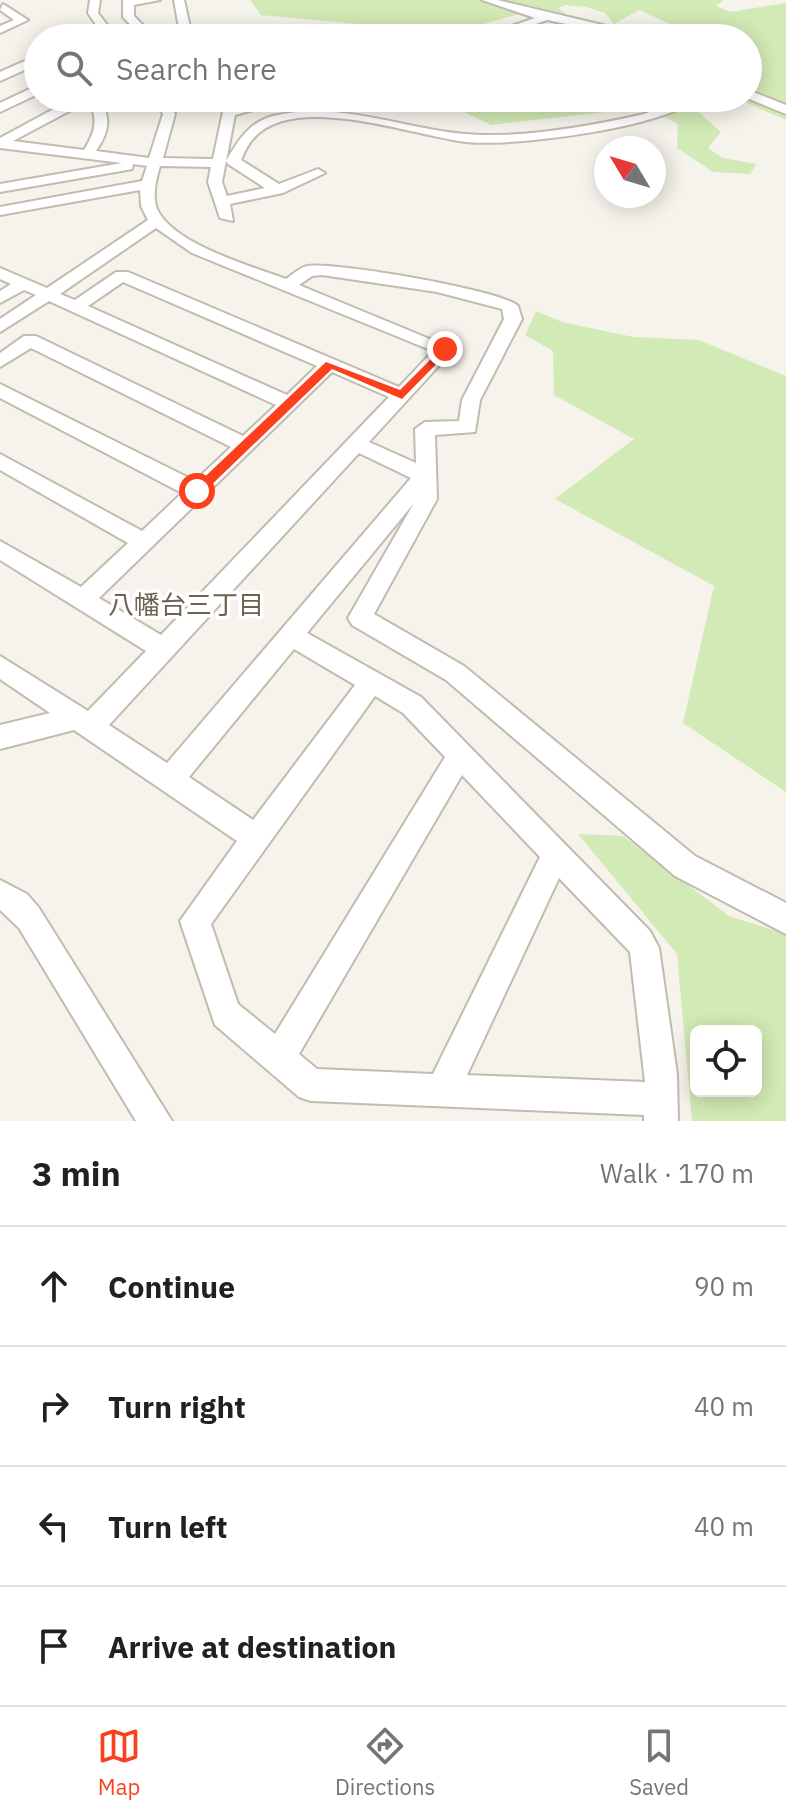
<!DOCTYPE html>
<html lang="en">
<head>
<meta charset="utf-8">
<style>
  :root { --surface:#fff; --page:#f6f6f6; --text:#202124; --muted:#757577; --line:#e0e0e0; --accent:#fc3f1d }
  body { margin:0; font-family:"IBM Plex Sans","Noto Sans JP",sans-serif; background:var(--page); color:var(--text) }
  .controls { position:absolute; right:24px; bottom:24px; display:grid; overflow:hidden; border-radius:12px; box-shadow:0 4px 20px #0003 }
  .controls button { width:72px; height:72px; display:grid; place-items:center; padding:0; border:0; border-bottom:2px solid var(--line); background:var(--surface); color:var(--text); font:40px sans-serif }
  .compass { position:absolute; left:594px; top:136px; width:72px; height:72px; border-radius:50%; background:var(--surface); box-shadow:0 4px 20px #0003; rotate:308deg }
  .stop { position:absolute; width:24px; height:24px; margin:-18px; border:6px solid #fc3f1d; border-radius:50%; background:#fff }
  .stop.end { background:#fc3f1d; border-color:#fff; box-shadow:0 2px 8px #0008 }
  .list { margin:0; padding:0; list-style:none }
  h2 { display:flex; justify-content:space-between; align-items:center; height:104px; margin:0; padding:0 32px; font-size:34px }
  h2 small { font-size:26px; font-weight:400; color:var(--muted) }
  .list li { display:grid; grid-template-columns:52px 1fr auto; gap:24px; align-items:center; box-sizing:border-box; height:120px; padding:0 32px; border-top:2px solid var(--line) }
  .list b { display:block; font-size:30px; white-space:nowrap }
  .list em { font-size:26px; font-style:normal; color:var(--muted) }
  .icon { flex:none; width:44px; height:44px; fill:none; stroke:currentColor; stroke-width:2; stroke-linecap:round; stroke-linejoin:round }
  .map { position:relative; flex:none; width:786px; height:1121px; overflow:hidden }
  .search { position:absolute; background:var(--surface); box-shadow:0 4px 20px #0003; left:24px; right:24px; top:24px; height:88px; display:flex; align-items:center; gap:20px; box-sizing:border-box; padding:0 28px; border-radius:44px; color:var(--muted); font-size:30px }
  .sheet { height:584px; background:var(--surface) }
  nav { display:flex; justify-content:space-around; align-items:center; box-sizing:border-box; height:112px; border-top:2px solid var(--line); background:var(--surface); font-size:22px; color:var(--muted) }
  nav a { display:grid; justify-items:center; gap:4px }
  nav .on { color:var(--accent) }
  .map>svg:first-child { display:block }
  .green { fill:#d2eab5; fill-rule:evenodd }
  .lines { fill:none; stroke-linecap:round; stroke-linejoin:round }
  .street-casing { stroke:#c2bbae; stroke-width:4 }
  .street { fill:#fff; fill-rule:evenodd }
  .route { fill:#fc3f1d }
  .labels { text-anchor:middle; stroke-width:7; stroke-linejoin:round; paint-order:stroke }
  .neighbourhood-label { font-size:26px; fill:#6e6250; stroke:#fff }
</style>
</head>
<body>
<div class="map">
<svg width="786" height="1121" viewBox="0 0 786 1121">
  <rect width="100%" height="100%" fill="#f6f3ec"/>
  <path class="green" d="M250,0H724L716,6L730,12L786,3V120L740,100L727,98H748V38H688L672,25L639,10L614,24L605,13L586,7L565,5L558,8L566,14L556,20L534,10L476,26L496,38H439L423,30L261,15Z
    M435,98H597L613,111L491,125Z
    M665,98H706L694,108L721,132L708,148L723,158L757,164L750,174L713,172L677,148L678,124L651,110Z
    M536,311L562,322L633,337L699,340L786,376V792L683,723L714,586L555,499L634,439L554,395L553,351L525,335Z
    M578,834L623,836L729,916L786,934V1121H692L677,954ZM696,1031H756V1091H696Z"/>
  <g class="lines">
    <defs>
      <path id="street" d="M90,0H100L98,13L117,38H105L88,13Z
        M123,0H160L134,5V16L155,38H143L123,17Z
        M174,0H184L190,27L202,38H189L179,28Z
        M482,0H497L657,38H634L547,20L513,32L509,27L535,18Z
        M3,4L28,20L0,33V26L14,20L0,10Z
        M38,55V64L0,81V72Z
        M38,85V94L0,112V103Z
        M748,90L786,105V114L747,98Z
        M74,98H99C112,118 109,132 96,151L149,158L163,114L155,98H167L175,114L163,158L213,159L223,112L218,98H230L234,107L274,98H297L235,115L226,161C238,141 249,122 273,116C346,99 411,134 483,135C534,136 590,126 640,115C660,110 676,98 697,98C665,128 511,147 466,142C413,136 294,91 253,139C248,144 244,153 241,160L279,184L318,169L325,173L283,193L230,204L233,221L220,218L208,182L211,167L160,166C156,180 152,195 157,209C173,244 251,266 286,279C292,275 299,268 307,266C332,261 502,290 518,306L522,319L480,400L475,432L435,435L437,499L374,614L464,666L695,856L786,903V934L675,876L446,680L352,625L348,618L352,611L414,503L307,633L421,697L650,931L659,948L677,1074L678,1121H644V1115L311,1101L299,1097L215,1025L180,921L237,841L74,730L0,749V725L50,713L0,679V656L88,711L146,651L0,560V541L81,587L128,543L0,470V454L142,531L182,493L0,398V384L195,481L231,447L31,348L0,367V353L24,336H36L243,436L276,405L49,301L0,332V319L36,295L24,290L0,303V291L11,284L0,279V268L47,288L148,220L141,206L140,190L0,215V207L142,181L147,166L133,164L132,169L127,170L0,192V184L122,163L0,148V138ZM88,101C99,119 95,132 84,150L13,141ZM226,161L228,164L265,188L227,196L222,182ZM156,228L192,253L433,351L399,387L128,272H116L75,300L60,294ZM322,275L437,292L502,309L504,319L462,400L459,421L425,422L415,429L416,463L369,442L454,349L299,285L312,276ZM123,282L317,366L287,395L88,306ZM332,372L389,397L161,635L99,598ZM359,453L411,478L167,763L109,725ZM294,649L355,685L253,820L189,777ZM375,696L403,713L445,757L275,1034L238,1004L211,924ZM462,775L540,857L433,1074L317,1069L299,1054ZM559,878L630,952L645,1082L467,1075Z
        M0,880L27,894L39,908L172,1121H136L19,928L0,910Z"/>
    </defs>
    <use href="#street" class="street-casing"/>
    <use href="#street" class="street"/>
  </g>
  <path class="route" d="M445,345L449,351L402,399L332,369L202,494H193V488L326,362L400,390Z"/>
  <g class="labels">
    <g class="neighbourhood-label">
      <text x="186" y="614">八幡台三丁目</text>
    </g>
  </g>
</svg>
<div class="controls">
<button><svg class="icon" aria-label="locate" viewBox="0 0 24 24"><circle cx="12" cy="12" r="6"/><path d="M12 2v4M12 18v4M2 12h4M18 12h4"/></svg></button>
</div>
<svg class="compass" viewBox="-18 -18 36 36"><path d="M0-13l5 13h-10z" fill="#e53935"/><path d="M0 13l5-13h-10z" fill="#757577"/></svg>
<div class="stop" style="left:197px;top:491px"></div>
<div class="stop end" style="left:445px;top:349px"></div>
<div class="search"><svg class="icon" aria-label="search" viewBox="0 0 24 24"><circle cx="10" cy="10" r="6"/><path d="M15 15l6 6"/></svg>Search here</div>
</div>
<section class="sheet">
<h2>3 min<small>Walk · 170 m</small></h2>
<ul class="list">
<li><svg class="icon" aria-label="ahead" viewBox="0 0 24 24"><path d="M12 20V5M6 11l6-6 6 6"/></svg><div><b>Continue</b></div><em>90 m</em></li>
<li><svg class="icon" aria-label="right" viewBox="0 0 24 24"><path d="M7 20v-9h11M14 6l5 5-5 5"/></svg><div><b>Turn right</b></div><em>40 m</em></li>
<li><svg class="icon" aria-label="left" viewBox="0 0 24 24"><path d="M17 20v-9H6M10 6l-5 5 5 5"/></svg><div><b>Turn left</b></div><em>40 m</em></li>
<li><svg class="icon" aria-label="arrive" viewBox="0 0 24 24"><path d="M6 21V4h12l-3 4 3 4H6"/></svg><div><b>Arrive at destination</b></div></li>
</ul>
</section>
<nav>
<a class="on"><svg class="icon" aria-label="map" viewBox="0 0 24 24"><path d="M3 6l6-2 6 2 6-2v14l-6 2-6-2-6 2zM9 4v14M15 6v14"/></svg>Map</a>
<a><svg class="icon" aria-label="directions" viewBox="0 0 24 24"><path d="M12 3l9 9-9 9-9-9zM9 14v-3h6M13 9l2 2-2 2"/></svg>Directions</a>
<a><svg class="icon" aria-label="saved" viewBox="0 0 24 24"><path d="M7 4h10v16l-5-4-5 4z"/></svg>Saved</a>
</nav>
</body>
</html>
